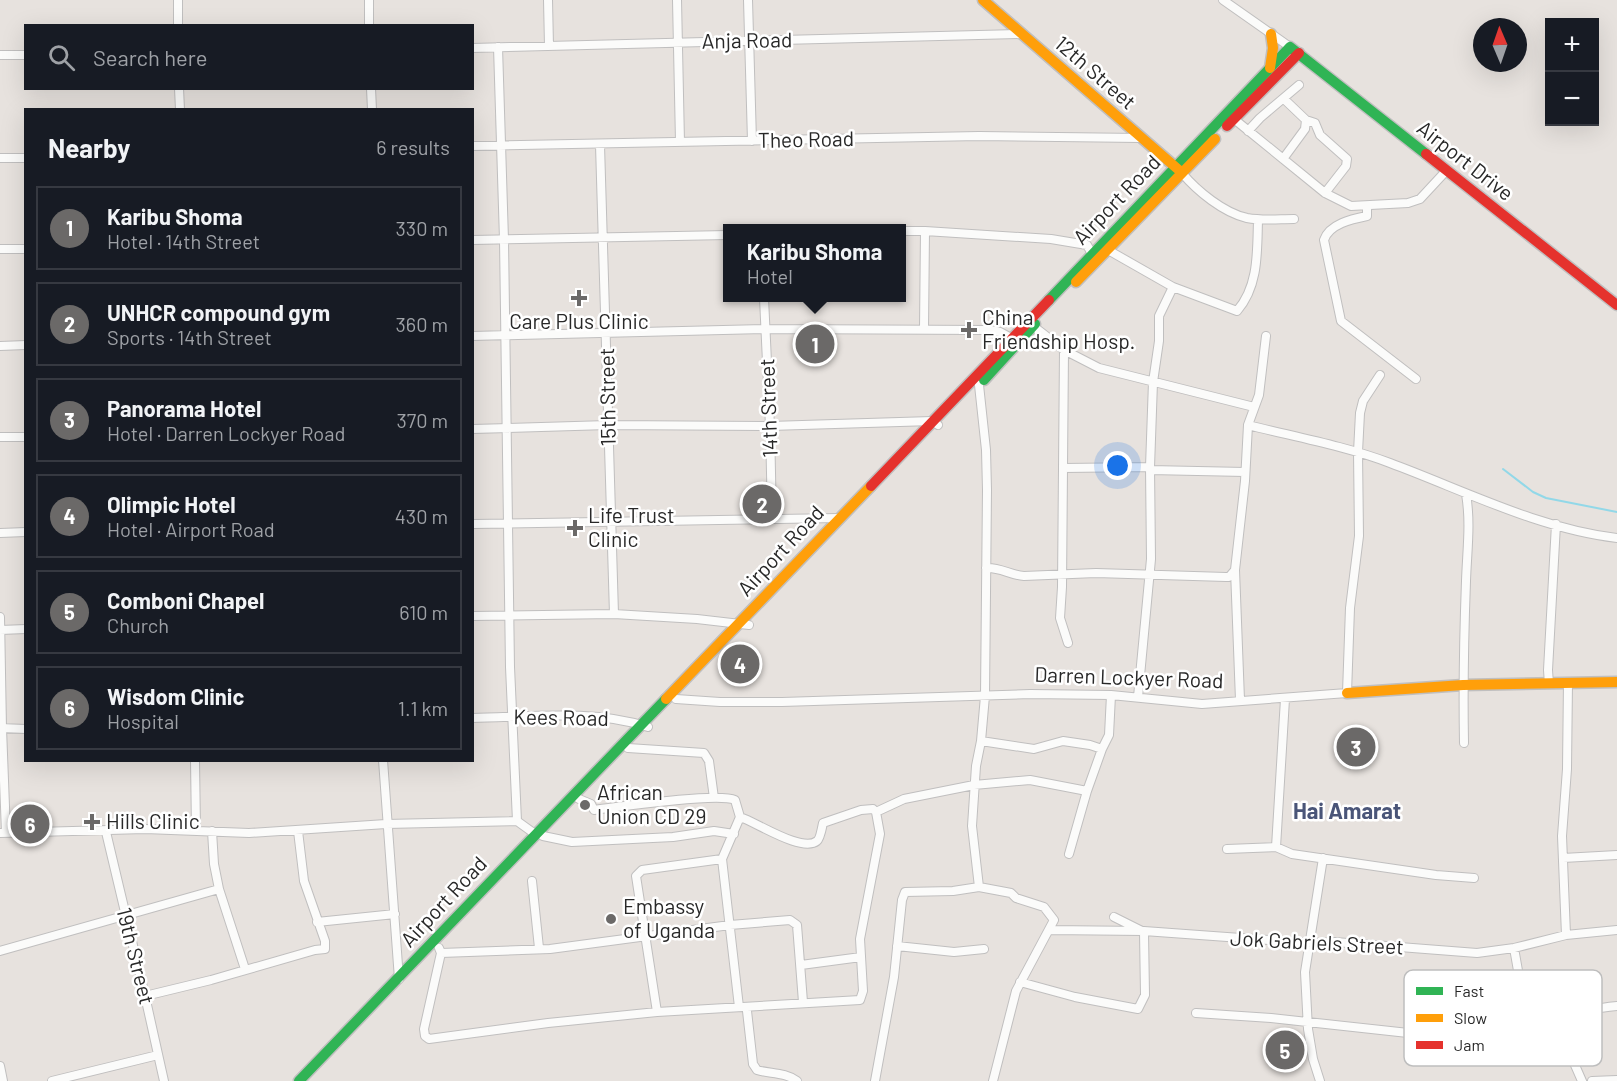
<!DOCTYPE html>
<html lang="en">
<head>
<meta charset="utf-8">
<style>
  :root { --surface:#171b24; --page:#20242c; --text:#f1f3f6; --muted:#9ea1a6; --line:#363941; --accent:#6b6968 }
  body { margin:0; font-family:Barlow,sans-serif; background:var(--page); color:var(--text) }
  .controls { position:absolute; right:18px; top:18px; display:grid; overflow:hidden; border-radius:0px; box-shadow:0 6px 24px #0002 }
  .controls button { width:54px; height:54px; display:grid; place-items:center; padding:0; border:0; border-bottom:2px solid var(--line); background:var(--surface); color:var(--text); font:30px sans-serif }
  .compass { position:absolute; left:1473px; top:18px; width:54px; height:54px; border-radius:50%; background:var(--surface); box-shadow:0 6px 24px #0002; rotate:358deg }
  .you { position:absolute; left:1118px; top:466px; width:21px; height:21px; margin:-15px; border:4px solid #fff; border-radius:50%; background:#1a73e8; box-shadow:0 0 0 9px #1a73e833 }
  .badge { display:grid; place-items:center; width:39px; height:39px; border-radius:50%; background:var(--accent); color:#fff; font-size:20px; font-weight:700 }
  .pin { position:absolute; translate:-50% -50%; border:3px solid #fff; box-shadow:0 2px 6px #0006 }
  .popup { position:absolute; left:723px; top:224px; width:183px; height:78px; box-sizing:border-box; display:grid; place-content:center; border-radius:0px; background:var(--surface); filter:drop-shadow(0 2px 4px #0005); font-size:20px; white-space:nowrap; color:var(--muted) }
  .popup b { font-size:22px; color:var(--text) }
  .popup::after { content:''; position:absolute; left:50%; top:100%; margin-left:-12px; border:12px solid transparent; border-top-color:var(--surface) }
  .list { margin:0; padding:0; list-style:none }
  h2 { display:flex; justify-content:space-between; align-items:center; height:78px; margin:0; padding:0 24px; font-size:26px }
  h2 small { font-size:20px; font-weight:400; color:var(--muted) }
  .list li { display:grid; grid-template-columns:39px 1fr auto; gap:18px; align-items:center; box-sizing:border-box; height:84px; margin:0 12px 12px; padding:0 12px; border:2px solid var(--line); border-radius:0px }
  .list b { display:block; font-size:22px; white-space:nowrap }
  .list p { margin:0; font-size:20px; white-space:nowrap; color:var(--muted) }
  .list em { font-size:20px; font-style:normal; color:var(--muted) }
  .icon { flex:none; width:33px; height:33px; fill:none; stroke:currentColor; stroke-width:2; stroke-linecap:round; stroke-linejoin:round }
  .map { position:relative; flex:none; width:1617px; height:1081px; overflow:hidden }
  .search { position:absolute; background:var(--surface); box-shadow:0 6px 24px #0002; left:24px; top:24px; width:450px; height:66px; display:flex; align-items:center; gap:15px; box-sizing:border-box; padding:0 21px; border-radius:0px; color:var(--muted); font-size:22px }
  .panel { position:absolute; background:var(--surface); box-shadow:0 6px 24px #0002; left:24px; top:108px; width:450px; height:654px; border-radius:0px }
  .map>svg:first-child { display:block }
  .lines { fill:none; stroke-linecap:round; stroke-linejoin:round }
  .stream { stroke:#92d8e8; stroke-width:2 }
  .street-casing { stroke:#c0bfbf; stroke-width:10 }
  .fast-casing { stroke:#c0bfbf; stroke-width:13 }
  .slow-casing { stroke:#c0bfbf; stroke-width:13 }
  .jam-casing { stroke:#c0bfbf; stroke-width:13 }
  .street { stroke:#fbfbfa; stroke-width:8 }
  .fast { stroke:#30b455; stroke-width:10 }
  .slow { stroke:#ff9f0a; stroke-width:10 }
  .jam { stroke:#e5322d; stroke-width:10 }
  .poi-dot { fill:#6b6968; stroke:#fff; stroke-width:2 }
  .labels { text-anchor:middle; stroke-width:5; stroke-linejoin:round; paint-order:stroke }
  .street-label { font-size:21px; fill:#282828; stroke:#fff }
  .poi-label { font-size:21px; fill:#282828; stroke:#fff; text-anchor:start }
  .neighbourhood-label { font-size:22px; font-weight:bold; fill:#4a5578; stroke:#fff }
  .key { fill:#fff; stroke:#bebebe; stroke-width:1.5 }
  .key-label { font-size:16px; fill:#282828 }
</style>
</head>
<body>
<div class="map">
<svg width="1617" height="1081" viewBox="0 0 1617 1081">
  <rect width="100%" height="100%" fill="#e7e2de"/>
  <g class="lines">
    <path class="stream" d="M1503,469L1533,492L1546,498L1617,512"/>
    <defs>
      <path id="street" d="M178,0V26
        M548,0L549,46
        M677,0L680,142
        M748,0L752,141
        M1223,0L1290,47
        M369,26V0
        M498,47L504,240L510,667L517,821
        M472,48L1021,34
        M0,55H26
        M179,88L180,110
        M371,88L372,110
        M1284,99L1306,120L1315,123L1320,135L1347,159L1346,166L1325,193
        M1234,119L1325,193L1351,206L1408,203L1420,199L1446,171
        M1248,131L1260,118L1299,85
        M600,145L614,614
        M472,146L979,136L1140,138
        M0,158H26
        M1283,159L1305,129L1306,120
        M1182,173C1197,191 1224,213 1247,218C1263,221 1279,219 1294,219
        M1367,207V216C1352,219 1329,224 1324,240L1341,321L1416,379
        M902,231H925L1051,239L1087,245L1092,254
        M472,240L728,235
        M0,249H26
        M1108,250L1173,287L1237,311C1259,286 1257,251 1258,220
        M764,298L770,426L772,519
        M1033,326L1064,350L1099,368L1254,407
        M924,329L925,231
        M472,336L765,329L990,330L1000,332L1011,338
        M0,346L26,345
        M1064,350L1062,587L1060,618L1068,643
        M1248,425C1296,437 1345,446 1390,463C1463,490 1539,529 1617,538
        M472,429L608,425L770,426L932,421L938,425
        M0,437H26
        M1063,468L1150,467
        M1150,470L1245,472
        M472,524L839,518
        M0,533L26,532
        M986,568C1000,567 1010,575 1024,576L1096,573L1226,577H1229L1235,570L1245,481L1248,425L1259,395L1266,336
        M1235,570L1240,700
        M472,616L614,614L697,619L749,625
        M0,617L2,728L6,833
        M0,630L26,629
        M1549,684L1548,670L1556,524
        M1138,697L1151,559L1150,467L1153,382L1159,341V316L1173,287
        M676,699L720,702H782L1030,694L1111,695L1202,704L1347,693L1350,608L1359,536L1358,452L1360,413L1363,401L1380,375
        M472,718C530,717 593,709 648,727
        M0,728L26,729
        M981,741L1034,749L1063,741L1090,745L1102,749
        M1464,743C1463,689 1464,635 1466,581C1467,551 1471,523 1466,494
        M628,748L704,753L709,761L714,798
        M195,760L196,830
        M383,760L399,979
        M579,799L591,804L594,810C618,807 718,792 735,800L740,817L722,859L739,1007
        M876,812L904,799L974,785L1030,780L1087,791
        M212,831L214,864L219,889L245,969
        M106,832L145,996L164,1081
        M0,833L145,829L249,833L386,824L517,821L535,834
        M543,836L572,842L673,837L714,831L734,834
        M1276,847L1285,699
        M1227,849L1276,847L1292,854L1436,875L1474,878
        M1069,854L1087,791L1102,749L1109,735L1111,695
        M1563,858L1617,855
        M532,881L539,948
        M979,887L1011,893L1016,898L1044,907L1054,920L1016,991L993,1081
        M317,922L395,914
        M1049,930L1144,931L1311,943L1335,942L1477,953L1514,948L1566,935L1617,930
        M1566,935L1562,836L1567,769L1568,682
        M897,946L954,952L984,949
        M439,948L441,953L424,1029L425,1036L429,1039L548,1023L657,1012L860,1000L863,991L860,939L880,834L876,812L873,809L861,810L823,823C822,828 820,839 817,841C802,853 756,822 740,817
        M1514,948L1520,982L1534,1026C1539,1032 1548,1029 1556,1029L1567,1047L1582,1081
        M0,951L219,889
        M441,953L550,949L730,925L790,920L797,925L803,1002
        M801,965L861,957
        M1020,982L1075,997L1138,1009L1145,995L1144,932L1114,917
        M145,996L211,980L315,950L325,949V941L304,881L298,831
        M747,1011L753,1064L757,1070C770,1074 785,1072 797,1081
        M657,1012L636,876L642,870L722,859
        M1196,1013L1271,1018L1527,1046C1540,1043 1548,1034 1559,1026C1573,1014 1599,1007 1617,1006
        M0,1066L3,1081
        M52,1081L158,1055
        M875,1081L894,977L902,900L905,892L953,891L979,887L972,826L976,766L981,741L985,696L987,490L986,450L979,385
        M1320,1081L1313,1059L1308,1029L1305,972L1323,858
        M1592,1081L1617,1080"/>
      <path id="fast" d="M1049,300L1290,47L1426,154
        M984,380L1035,324
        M299,1081L666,699"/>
      <path id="slow" d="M983,0L1180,171
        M1270,68L1273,48L1271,34
        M1076,282L1215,139
        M1347,693L1463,685L1617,682
        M666,699L871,486"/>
      <path id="jam" d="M1227,126L1299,53
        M1426,154L1617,305
        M871,486L1049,300"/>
    </defs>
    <use href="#street" class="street-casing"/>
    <use href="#fast" class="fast-casing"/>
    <use href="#slow" class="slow-casing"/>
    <use href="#jam" class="jam-casing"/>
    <use href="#street" class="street"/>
    <use href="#fast" class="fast"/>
    <use href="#slow" class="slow"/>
    <use href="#jam" class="jam"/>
  </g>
  <g class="poi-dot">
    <path d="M576 289h6v6h6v6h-6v6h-6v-6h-6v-6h6z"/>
    <path d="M966 321h6v6h6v6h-6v6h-6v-6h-6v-6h6z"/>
    <path d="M572 519h6v6h6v6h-6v6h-6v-6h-6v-6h6z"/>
    <circle cx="585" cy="805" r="6"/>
    <path d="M89 813h6v6h6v6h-6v6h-6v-6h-6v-6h6z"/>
    <circle cx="611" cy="919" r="6"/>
  </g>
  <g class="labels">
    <g class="street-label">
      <text transform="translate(747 41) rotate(-1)" y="7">Anja Road</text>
      <text transform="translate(1095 73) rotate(41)" y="7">12th Street</text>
      <text transform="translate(806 140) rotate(-1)" y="7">Theo Road</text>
      <text transform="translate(1465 161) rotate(38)" y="7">Airport Drive</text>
      <text transform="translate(1117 200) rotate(-46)" y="7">Airport Road</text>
      <text transform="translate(608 397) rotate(-91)" y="7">15th Street</text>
      <text transform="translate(769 408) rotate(-92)" y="7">14th Street</text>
      <text transform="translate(781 551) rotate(-47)" y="7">Airport Road</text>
      <text transform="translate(1129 678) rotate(2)" y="7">Darren Lockyer Road</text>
      <text transform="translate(561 718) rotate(1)" y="7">Kees Road</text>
      <text transform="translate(444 902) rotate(-47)" y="7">Airport Road</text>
      <text transform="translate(1317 943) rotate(3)" y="7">Jok Gabriels Street</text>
      <text transform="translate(135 956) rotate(76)" y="7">19th Street</text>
    </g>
    <g class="poi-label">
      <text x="982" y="325">China<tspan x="982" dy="24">Friendship Hosp.</tspan></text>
      <text x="579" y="329" text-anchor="middle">Care Plus Clinic</text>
      <text x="588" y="523">Life Trust<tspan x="588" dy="24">Clinic</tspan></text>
      <text x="597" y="800">African<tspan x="597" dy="24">Union CD 29</tspan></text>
      <text x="106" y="829">Hills Clinic</text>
      <text x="623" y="914">Embassy<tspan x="623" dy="24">of Uganda</tspan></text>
    </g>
    <g class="neighbourhood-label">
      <text x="1347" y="819">Hai Amarat</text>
    </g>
  </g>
  <rect x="1404" y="970" width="198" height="96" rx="9" class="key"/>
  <rect x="1416" y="987" width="27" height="8" fill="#30b455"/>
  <rect x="1416" y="1014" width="27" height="8" fill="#ff9f0a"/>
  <rect x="1416" y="1041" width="27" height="8" fill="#e5322d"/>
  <g class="key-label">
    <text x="1454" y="997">Fast</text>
    <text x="1454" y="1024">Slow</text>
    <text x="1454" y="1051">Jam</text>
  </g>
</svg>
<div class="controls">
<button>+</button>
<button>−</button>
</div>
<svg class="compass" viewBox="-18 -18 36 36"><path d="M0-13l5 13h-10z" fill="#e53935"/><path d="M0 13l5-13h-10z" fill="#9ea1a6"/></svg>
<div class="you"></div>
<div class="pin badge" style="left:815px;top:344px">1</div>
<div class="popup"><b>Karibu Shoma</b>Hotel</div>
<div class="pin badge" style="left:762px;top:504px">2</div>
<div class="pin badge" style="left:1356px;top:747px">3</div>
<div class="pin badge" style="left:740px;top:664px">4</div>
<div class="pin badge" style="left:1285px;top:1050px">5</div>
<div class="pin badge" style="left:30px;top:824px">6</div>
<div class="search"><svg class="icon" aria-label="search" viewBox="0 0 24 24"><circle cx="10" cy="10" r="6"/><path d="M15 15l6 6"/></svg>Search here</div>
<section class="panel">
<h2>Nearby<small>6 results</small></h2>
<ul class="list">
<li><span class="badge">1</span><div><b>Karibu Shoma</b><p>Hotel · 14th Street</p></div><em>330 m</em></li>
<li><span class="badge">2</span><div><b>UNHCR compound gym</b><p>Sports · 14th Street</p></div><em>360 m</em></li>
<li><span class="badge">3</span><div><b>Panorama Hotel</b><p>Hotel · Darren Lockyer Road</p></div><em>370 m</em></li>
<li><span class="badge">4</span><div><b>Olimpic Hotel</b><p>Hotel · Airport Road</p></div><em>430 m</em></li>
<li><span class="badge">5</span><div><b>Comboni Chapel</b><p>Church</p></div><em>610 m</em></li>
<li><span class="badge">6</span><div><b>Wisdom Clinic</b><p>Hospital</p></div><em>1.1 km</em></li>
</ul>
</section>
</div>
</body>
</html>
